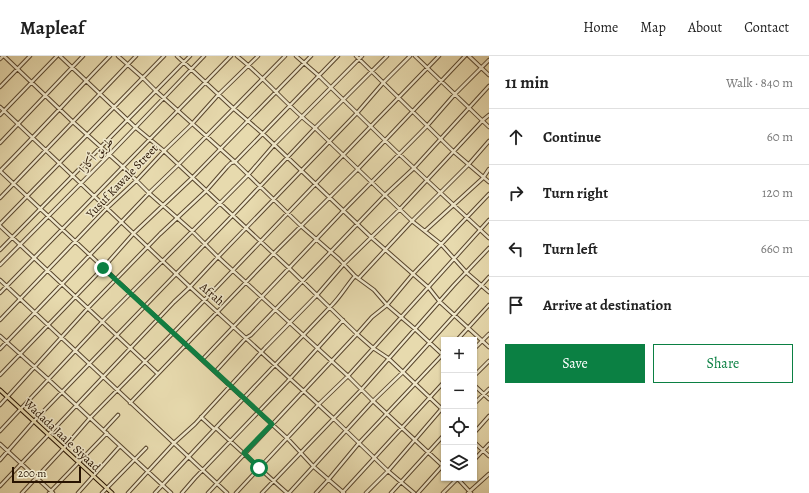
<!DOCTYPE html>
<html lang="en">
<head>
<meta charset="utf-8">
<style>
  :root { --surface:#fff; --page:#f6f6f6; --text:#222; --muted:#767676; --line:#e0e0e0; --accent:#0b8043 }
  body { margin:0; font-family:Alegreya,Amiri,serif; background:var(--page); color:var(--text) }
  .controls { position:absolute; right:12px; bottom:12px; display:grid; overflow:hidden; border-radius:0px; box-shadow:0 1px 3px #0004 }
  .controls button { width:36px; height:36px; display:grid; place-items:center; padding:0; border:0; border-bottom:1px solid var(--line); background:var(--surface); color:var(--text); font:20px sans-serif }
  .scale { position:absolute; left:12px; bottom:10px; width:69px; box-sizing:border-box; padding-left:4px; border:2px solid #281301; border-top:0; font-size:11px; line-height:14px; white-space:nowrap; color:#281301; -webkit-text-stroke:3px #efe7ca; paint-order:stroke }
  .stop { position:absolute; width:12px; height:12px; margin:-9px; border:3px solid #0b8043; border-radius:50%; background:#fff }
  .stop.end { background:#0b8043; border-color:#fff; box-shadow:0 1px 4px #0008 }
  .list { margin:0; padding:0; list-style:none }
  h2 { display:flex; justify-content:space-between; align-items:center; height:52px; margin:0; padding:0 16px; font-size:17px }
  h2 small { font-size:13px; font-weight:400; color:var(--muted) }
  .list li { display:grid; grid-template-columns:26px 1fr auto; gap:12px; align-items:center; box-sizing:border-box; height:56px; padding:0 16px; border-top:1px solid var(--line) }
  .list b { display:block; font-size:15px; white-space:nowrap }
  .list em { font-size:13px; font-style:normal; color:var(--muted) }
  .actions { display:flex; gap:8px; padding:12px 16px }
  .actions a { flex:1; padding:9px 0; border:1px solid var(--accent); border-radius:0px; text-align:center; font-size:14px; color:var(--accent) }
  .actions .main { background:var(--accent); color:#fff }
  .icon { flex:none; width:22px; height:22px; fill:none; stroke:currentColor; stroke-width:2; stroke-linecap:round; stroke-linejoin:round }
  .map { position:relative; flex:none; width:489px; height:437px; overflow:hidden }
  header { display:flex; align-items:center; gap:24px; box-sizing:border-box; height:56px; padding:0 20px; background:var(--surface); border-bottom:1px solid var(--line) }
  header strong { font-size:19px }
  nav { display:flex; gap:22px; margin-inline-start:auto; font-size:14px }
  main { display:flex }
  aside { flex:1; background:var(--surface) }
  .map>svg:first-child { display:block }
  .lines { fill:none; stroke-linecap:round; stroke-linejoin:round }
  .minor-casing { stroke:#58452c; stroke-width:4.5 }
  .major-casing { stroke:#281301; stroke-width:5 }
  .minor { stroke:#efe7ca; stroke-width:2.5 }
  .major { stroke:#e7daae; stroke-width:3 }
  .route { stroke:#0b8043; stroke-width:5 }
  .labels { text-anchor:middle; stroke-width:3; stroke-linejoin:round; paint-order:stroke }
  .street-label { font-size:12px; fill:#281301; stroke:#efe7ca }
</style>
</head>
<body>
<header>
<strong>Mapleaf</strong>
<nav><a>Home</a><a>Map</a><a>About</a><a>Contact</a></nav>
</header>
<main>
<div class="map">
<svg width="489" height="437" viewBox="0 0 489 437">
  <rect width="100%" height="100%" fill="#e7daae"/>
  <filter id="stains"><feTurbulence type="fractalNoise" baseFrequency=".005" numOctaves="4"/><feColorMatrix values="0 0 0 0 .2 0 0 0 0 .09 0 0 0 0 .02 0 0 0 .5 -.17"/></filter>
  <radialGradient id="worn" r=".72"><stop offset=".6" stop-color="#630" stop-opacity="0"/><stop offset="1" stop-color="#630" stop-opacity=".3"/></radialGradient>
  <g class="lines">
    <defs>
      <path id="minor" d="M4,0L73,66L123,111L149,137L192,175L218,201L348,320L373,345L444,411
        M60,0L135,71L164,95L289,212L357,278L373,292L388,302L444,355
        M118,0L143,22L156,35L235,106L301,170L339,203L355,220L374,234L387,249L415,273L444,300
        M177,0L233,52L262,77L372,182L413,218L429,232L440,246L489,291
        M237,0C265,22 287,50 315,72L412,165L441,188L467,217L489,236
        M296,0L319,20L399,98L489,182
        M356,0L454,96L489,126
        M415,0L489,71
        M469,0L489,19
        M0,3L3,0
        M0,31L30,0
        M0,51L190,231L333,362L388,415L414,437
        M0,59L57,0
        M0,87L83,0
        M0,115L202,304L288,383L314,411L344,437
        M0,115C38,77 73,38 110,0
        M0,142L136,0
        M0,168L164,0
        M0,170L157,317
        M425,175L483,122L489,113
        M0,194L190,0
        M0,209L109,99L204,0
        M359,222L412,165L469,108L489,85
        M0,224L227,437
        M0,237L231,0
        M0,264L107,152L137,124L164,95L192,68L218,39L258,0
        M0,280L49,324L171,437
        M457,284L489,249
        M0,293L149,137L178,109L285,0
        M474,293L489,278
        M202,304L344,154L427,70L455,38L489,4
        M215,316L246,282L251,279L385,139L414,112L489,30
        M0,319L103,212L134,177L192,122L311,0
        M474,320L489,305
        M474,329L489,343
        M130,347L273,198L357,114L465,0
        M474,348L489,333
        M0,349L88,252L160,178L206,135L227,111L231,107L235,106L338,0
        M201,361L214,373L216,372C240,394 263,416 287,437
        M104,374L118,359
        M0,375L103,265L248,119L274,89L362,0
        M474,377L489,360
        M474,386L489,400
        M0,388L53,437
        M0,404L34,365L233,159L315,72L387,0
        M474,404L489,388
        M457,422L471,437
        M0,430L174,246L190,231L218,201L357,57L383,27L410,0
        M22,437L63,393L90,362L173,277L371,70L439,0
        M49,437L107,377
        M78,437L120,390
        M102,437L146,392
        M128,437L174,387L195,368L265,292L317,239L343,209L400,153L483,64L489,59
        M155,437C214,373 273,311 332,249C341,240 347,229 355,220
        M182,437L195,422L287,326L343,264
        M208,437L357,278L372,261L387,249L413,218L489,138
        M236,437L318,349L348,320L489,164
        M262,437L361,334L454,229L489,192
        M289,437L373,345L402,317L489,221
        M316,437L329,423L359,387L444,297
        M342,437L444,326
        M366,437L388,415L444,350
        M391,437L444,379
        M418,437L444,408
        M443,437L458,422
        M468,437L489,418"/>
      <path id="major" d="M0,334L112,437"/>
    </defs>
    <use href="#minor" class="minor-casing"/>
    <use href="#major" class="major-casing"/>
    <use href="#minor" class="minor"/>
    <use href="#major" class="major"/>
  </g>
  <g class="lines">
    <path class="route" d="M103,212L272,368L244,397L259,412"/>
  </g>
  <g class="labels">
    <g class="street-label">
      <text transform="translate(96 99) rotate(-46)" y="4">طريق أكارا</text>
      <text transform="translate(122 125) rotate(-46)" y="4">Yusuf Kawale Street</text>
      <text transform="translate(212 238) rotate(41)" y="4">Afrah</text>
      <text transform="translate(62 379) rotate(43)" y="4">Wadada Jaale Siyaad</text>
    </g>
  </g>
  <rect width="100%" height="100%" filter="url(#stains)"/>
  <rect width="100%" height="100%" fill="url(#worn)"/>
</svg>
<div class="controls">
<button>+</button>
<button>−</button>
<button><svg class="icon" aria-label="locate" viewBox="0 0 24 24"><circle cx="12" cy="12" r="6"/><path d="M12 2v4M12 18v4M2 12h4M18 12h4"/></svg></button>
<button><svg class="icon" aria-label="layers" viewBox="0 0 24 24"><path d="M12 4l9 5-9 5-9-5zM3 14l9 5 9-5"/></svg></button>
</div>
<div class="scale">200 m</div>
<div class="stop" style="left:259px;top:412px"></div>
<div class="stop end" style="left:103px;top:212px"></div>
</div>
<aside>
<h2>11 min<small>Walk · 840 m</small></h2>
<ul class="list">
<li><svg class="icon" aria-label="ahead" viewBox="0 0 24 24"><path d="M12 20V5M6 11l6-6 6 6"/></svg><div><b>Continue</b></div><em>60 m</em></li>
<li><svg class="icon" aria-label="right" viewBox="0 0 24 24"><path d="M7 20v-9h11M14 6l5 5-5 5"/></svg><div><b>Turn right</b></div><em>120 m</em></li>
<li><svg class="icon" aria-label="left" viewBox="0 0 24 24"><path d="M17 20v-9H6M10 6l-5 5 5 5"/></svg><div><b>Turn left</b></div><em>660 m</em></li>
<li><svg class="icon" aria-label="arrive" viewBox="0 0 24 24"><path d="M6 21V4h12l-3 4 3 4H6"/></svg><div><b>Arrive at destination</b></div></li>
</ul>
<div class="actions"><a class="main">Save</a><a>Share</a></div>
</aside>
</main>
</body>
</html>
